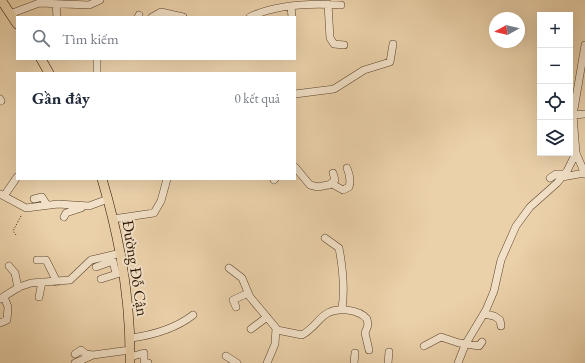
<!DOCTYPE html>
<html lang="vi">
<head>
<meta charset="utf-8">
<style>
  :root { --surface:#fff; --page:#f2f2f3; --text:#1f2937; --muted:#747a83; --line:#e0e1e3 }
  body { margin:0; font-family:"EB Garamond",serif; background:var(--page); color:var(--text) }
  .controls { position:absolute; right:12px; top:12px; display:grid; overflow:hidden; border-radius:0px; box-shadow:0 4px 16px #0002 }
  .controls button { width:36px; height:36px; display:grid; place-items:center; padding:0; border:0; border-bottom:1px solid var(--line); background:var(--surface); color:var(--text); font:20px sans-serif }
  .compass { position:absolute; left:489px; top:12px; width:36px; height:36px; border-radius:50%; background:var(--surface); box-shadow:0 4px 16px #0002; rotate:262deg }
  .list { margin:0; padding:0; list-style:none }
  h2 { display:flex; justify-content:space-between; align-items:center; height:52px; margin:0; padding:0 16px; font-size:17px }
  h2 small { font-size:13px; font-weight:400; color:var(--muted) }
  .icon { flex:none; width:22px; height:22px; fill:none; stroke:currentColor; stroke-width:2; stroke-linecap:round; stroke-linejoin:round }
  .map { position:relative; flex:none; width:585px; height:363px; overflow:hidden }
  .search { position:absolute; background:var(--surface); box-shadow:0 4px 16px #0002; left:16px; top:16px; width:280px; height:44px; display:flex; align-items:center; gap:10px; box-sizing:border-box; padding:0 14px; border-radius:0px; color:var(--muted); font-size:15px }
  .panel { position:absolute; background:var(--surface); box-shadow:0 4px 16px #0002; left:16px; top:72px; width:280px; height:108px; border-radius:0px }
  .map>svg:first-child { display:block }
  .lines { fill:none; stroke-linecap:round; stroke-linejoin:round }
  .minor-casing { stroke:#5a422a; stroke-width:8 }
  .major-casing { stroke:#291200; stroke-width:10 }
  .path { stroke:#291200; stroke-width:1; stroke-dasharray:1 2; stroke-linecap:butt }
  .minor { stroke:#f2e1c8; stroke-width:7 }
  .major { stroke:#ebd1aa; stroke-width:9 }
  .labels { text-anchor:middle; stroke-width:4; stroke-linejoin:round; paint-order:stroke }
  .street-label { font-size:16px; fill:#291200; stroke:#f2e1c8 }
</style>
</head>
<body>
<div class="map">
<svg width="585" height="363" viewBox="0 0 585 363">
  <rect width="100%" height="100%" fill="#ebd1aa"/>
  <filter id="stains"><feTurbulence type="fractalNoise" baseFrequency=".005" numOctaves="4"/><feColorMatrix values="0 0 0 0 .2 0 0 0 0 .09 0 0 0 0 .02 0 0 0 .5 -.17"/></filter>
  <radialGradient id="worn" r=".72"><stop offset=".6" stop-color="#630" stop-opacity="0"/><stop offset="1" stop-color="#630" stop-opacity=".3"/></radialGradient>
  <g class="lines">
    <defs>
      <path id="minor" d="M56,4L57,17
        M328,4L330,38L334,44L344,45
        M291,7L292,17
        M10,14L39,3L89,5L100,0
        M138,17L139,15
        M152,17L161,12L183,17
        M250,17C277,4 311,3 341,5
        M97,59V73
        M295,94L334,89L364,70L390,62L393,44
        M0,99L1,101
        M573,115L585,114
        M576,153L585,174
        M295,167L310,185L318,187L332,184L343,190L349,187C351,180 350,175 347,168
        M562,177L585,173
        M550,178L556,174H565
        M274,180L275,179
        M329,185L335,180L333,173
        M0,194L26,208L58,204L89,206L108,199
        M4,196L17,177
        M34,199L42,197L47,205
        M64,217L66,213L81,208
        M113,219L154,213L161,201L167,179
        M325,238L339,248C343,269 345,288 342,309
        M37,260H46L57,282
        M9,266L15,273L18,288
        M96,267L113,261L116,274
        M229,268L242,278L250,297L276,328L275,344L267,363
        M101,279L120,273
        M39,297L42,282
        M0,299L19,287L31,283L70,280L91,260L121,253
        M236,307L233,300L248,293
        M484,314L494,316L500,320L501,326
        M0,323L7,320L8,307L4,297
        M251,329L267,317
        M277,330L302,335C320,325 321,307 347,310C355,311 363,314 367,319L368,325L365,333L369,350
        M131,338C153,335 175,329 193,315
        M424,346L441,337L459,343L479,346L482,342
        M75,354L81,350L86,354L93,355
        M226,356L237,363
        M130,357L144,353V362L148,363
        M75,363L93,355L130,350
        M354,363L355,353
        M388,363L389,352
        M458,363L465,345L486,310L494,291L501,260L516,226L530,207L557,183L567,171L576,153L573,115L585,45"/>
      <path id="major" d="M1,0L17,24
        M41,59L49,73
        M102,179C120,239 131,300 130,363"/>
    </defs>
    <use href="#minor" class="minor-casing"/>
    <use href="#major" class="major-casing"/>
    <path class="path" d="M16,235L13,231L22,214"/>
    <use href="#minor" class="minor"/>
    <use href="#major" class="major"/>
  </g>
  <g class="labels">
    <g class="street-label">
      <text transform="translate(136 268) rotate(81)" y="6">Đường Đỗ Cận</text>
    </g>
  </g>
  <rect width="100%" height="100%" filter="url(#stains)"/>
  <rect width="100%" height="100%" fill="url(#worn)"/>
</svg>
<div class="controls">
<button>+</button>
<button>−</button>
<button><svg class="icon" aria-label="locate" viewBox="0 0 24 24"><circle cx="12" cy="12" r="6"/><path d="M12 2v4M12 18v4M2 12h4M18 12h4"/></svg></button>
<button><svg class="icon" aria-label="layers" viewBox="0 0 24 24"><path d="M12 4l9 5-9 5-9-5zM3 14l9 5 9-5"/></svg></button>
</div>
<svg class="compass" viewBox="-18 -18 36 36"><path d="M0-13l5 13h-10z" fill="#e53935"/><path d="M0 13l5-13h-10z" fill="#747a83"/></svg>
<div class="search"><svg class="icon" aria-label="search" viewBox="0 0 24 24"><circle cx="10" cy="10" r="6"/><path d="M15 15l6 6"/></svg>Tìm kiếm</div>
<section class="panel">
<h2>Gần đây<small>0 kết quả</small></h2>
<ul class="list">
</ul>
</section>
</div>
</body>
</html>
